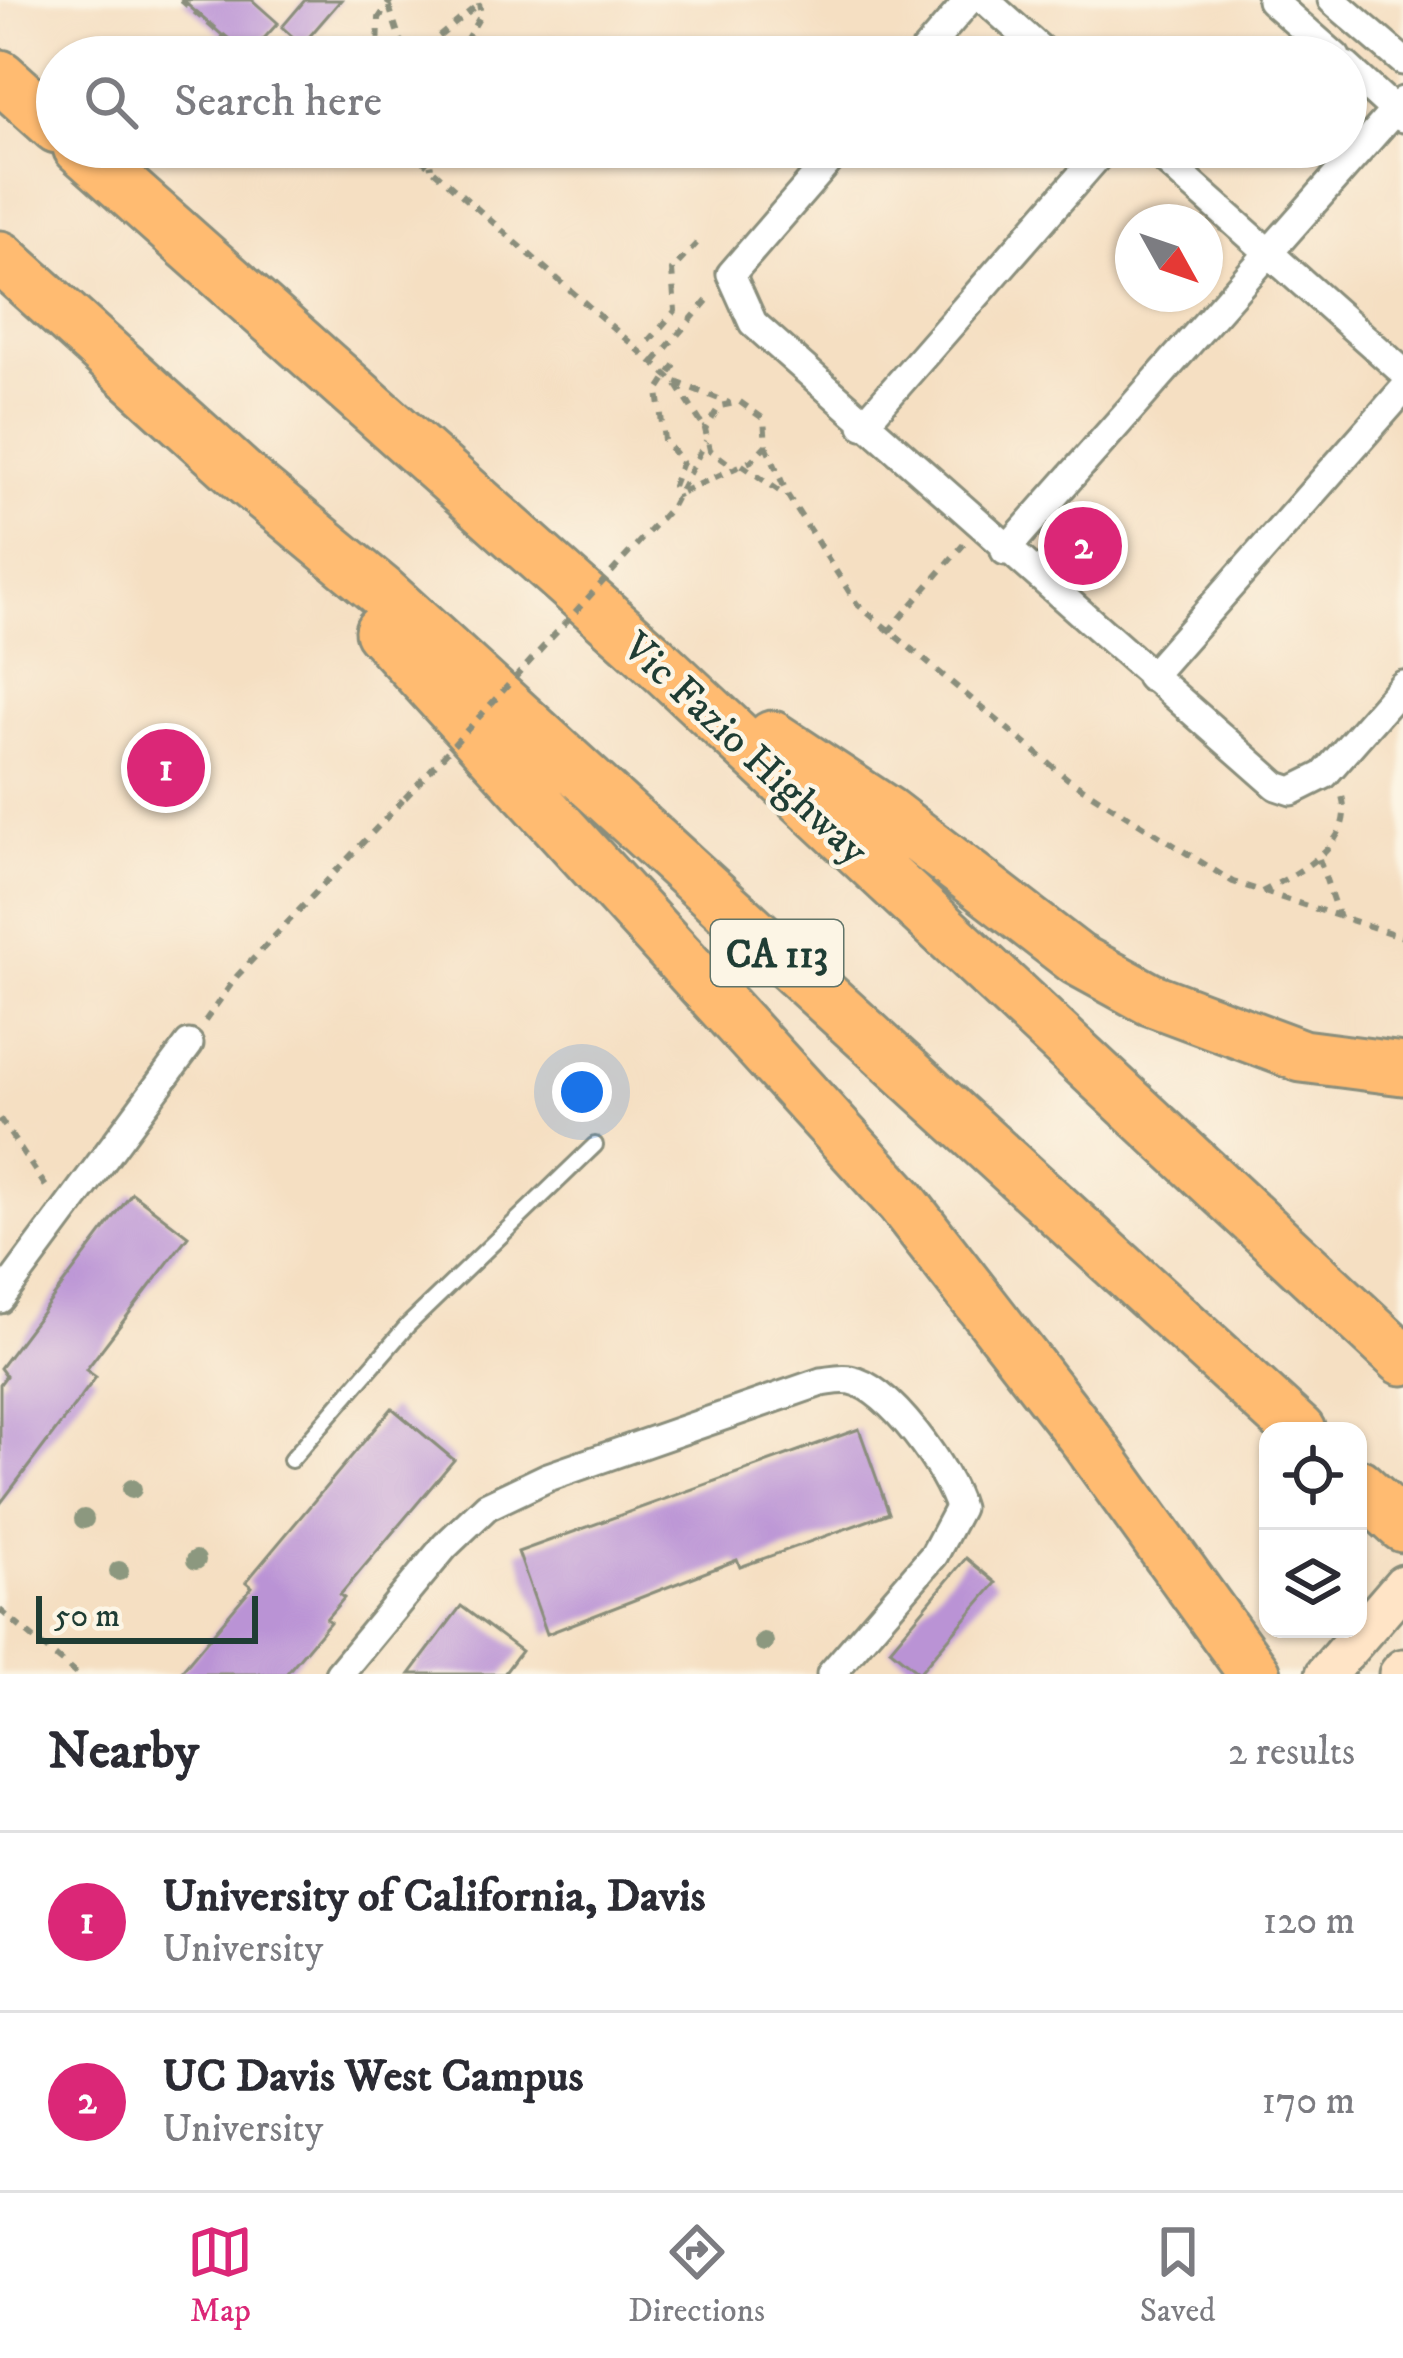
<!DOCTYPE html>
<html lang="en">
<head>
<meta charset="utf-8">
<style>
  :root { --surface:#fff; --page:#f7f7f7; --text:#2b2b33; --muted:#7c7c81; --line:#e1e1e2; --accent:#db2777 }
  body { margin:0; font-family:"IM FELL DW Pica",serif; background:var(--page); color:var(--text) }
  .controls { position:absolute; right:36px; bottom:36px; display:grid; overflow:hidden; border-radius:24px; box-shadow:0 3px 9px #0004 }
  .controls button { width:108px; height:108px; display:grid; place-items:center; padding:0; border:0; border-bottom:3px solid var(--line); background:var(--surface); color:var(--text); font:60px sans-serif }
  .compass { position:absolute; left:1115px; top:204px; width:108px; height:108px; border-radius:50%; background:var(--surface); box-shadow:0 3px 9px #0004; rotate:130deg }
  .scale { position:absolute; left:36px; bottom:30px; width:222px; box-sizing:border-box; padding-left:12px; border:6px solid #1f3d34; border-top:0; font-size:33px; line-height:42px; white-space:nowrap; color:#1f3d34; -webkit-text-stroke:9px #fcf5e5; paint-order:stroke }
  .you { position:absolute; left:582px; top:1092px; width:42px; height:42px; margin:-30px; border:9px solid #fff; border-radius:50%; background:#1a73e8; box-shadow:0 0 0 18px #1a73e833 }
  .badge { display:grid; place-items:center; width:78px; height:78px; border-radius:50%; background:var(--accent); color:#fff; font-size:39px; font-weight:700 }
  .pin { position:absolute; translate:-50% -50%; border:6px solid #fff; box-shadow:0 3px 12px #0006 }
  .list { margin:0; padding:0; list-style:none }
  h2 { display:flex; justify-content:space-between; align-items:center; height:156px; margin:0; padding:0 48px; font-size:51px }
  h2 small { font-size:39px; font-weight:400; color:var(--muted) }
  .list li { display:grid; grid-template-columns:78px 1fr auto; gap:36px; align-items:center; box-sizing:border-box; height:180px; padding:0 48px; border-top:3px solid var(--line) }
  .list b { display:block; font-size:45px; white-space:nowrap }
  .list p { margin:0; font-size:39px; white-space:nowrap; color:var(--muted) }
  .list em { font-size:39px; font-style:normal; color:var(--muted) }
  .icon { flex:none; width:66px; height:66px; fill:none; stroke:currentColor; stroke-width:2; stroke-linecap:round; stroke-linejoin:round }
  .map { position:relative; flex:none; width:1403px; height:1674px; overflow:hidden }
  .search { position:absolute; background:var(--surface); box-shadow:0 3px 9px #0004; left:36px; right:36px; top:36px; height:132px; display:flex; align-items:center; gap:30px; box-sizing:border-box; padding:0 42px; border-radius:66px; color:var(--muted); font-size:45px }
  .sheet { height:516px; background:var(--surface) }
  nav { display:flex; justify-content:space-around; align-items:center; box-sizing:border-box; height:168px; border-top:3px solid var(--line); background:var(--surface); font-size:33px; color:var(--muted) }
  nav a { display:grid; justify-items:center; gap:6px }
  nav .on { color:var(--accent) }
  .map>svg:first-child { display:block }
  .building { fill:#ba93d5 }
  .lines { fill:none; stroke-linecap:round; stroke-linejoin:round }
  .lane-casing { stroke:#8a8e7b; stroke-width:20 }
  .street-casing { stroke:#8a8e7b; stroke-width:33 }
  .secondary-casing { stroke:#8a8e7b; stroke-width:45 }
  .highway-casing { stroke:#8a8e7b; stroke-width:57 }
  .path { stroke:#8a8e7b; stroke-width:6; stroke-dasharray:9 9; stroke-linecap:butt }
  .lane { stroke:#fff; stroke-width:14 }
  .street { stroke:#fff; stroke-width:27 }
  .secondary { stroke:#ffe4c6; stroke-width:39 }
  .highway { stroke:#ffbb71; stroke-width:51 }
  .path-bridge { stroke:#8a8e7b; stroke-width:6; stroke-dasharray:9 9; stroke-linecap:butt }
  .tree { fill:#8c987f }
  .labels { text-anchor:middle; stroke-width:9; stroke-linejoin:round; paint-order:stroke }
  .shield { fill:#fcf5e5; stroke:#617469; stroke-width:3 }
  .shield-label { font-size:39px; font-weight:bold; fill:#1f3d34 }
  .street-label { font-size:42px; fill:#1f3d34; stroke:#fcf5e5 }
</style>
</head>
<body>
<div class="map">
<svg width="1403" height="1674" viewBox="0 0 1403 1674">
  <rect width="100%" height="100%" fill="#fcf5e5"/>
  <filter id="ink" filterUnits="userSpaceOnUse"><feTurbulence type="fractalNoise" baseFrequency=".00833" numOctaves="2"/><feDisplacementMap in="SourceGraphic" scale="24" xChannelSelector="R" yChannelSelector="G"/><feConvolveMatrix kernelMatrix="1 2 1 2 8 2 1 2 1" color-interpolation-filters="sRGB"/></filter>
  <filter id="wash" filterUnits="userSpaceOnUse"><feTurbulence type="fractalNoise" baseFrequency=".004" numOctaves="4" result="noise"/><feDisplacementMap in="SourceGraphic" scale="48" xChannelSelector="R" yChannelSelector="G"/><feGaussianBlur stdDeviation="2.7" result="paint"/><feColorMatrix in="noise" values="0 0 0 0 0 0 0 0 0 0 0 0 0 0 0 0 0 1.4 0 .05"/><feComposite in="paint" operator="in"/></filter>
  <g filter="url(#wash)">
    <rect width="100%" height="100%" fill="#f5dfc2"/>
    <g id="blocks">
      <path class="building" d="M182,0H252L278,23L247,57Z
        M305,0H341L302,45L282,27Z
        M132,1193L188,1236L86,1370L96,1377L0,1504V1384L6,1376L0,1368Z
        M392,1408L454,1460L340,1595L344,1598L326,1619L330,1622L286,1674H179L252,1587L246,1582Z
        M859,1429L889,1513L740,1567L737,1560L547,1634L518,1552Z
        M966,1558L996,1583L919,1673L890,1649Z
        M461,1606L521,1651L504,1674H410Z"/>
    </g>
  </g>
  <g filter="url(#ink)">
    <use href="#blocks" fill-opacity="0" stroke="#8a8e7b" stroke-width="3"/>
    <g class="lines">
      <defs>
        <path id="lane" d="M291,1460L408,1325L595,1145"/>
        <path id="street" d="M985,0L1049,57
          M1271,0L1336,57
          M1332,0L1403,61
          M920,57L969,0
          M1346,66L1403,118
          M841,147L731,274L753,323L1277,786L1292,791L1324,775L1403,685
          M1150,147L1403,372
          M863,425L1106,147
          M1005,551L1403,101
          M1150,677L1403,390
          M0,1299L189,1044
          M339,1674L445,1546L487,1506L548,1477L821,1382C830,1381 841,1378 850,1380C890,1387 949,1472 959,1508L934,1555L831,1674"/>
        <path id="secondary" d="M1326,1674L1403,1585
          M1399,1674L1403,1669"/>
        <path id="highway" d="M0,76L57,127
          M79,147L648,654L1403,1359
          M0,257L249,482L383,593L1299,1431
          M381,631L901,1201L1087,1441L1255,1674
          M772,737L887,813L1077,959L1150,999L1302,1056L1403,1069
          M1358,1485L1403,1526"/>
      </defs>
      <use href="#lane" class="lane-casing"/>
      <use href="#street" class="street-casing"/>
      <use href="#secondary" class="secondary-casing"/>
      <use href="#highway" class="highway-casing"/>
      <path class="path" d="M181,0L248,57
        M389,6L400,40L414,57L479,4
        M378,57L379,18L391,0
        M456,57L481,15L479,3
        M407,147L675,382L705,429
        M427,147L431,168
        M649,341L675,311L672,270L699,241
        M654,362L712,295
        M675,365L658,391L664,440L682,462L673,486L678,498
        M676,382L729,403
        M766,445L788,496L857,604L1068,779L1233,882L1403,937
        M742,465L785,495
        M682,492L751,461L766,445L764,419L740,402L720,406L705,429L710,450L732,466
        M672,506L706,441
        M888,632L964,544
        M1319,859L1339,918
        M1262,892C1297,873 1356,845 1342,796
        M205,1021L237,976L405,798
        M0,1119L49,1191
        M0,1610L76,1674"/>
      <use href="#lane" class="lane"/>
      <use href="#street" class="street"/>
      <use href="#secondary" class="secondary"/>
      <use href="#highway" class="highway"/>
      <path class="path-bridge" d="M405,798L672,506"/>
    </g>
    <g class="tree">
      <circle cx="132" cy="1489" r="10"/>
      <circle cx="84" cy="1519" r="10"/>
      <circle cx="196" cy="1560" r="10"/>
      <circle cx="119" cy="1571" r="10"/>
      <circle cx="764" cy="1642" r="10"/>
    </g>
  </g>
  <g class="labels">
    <rect class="shield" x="711" y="920" width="132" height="66" rx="9"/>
    <g class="shield-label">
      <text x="777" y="967">CA 113</text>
    </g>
    <g class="street-label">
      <text transform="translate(747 747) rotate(43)" y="15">Vic Fazio Highway</text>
    </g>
  </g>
</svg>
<div class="controls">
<button><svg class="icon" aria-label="locate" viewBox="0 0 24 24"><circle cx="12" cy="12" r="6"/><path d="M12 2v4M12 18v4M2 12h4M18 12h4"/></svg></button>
<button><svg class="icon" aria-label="layers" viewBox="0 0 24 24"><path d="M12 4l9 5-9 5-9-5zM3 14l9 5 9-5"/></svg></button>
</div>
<svg class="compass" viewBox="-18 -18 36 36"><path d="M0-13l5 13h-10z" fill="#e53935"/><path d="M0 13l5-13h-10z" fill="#7c7c81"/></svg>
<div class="scale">50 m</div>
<div class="you"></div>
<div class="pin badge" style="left:166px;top:768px">1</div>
<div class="pin badge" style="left:1083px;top:546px">2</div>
<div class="search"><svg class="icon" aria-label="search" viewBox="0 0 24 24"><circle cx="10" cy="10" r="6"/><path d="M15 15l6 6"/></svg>Search here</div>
</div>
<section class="sheet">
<h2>Nearby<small>2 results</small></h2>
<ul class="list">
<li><span class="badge">1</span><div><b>University of California, Davis</b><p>University</p></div><em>120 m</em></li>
<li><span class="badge">2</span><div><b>UC Davis West Campus</b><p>University</p></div><em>170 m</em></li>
</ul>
</section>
<nav>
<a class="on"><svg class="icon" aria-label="map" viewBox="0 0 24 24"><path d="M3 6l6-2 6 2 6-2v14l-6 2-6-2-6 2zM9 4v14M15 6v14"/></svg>Map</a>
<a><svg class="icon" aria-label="directions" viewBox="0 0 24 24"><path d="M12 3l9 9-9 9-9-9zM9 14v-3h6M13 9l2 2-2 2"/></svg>Directions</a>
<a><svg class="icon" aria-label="saved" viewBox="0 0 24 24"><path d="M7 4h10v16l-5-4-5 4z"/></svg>Saved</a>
</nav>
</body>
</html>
